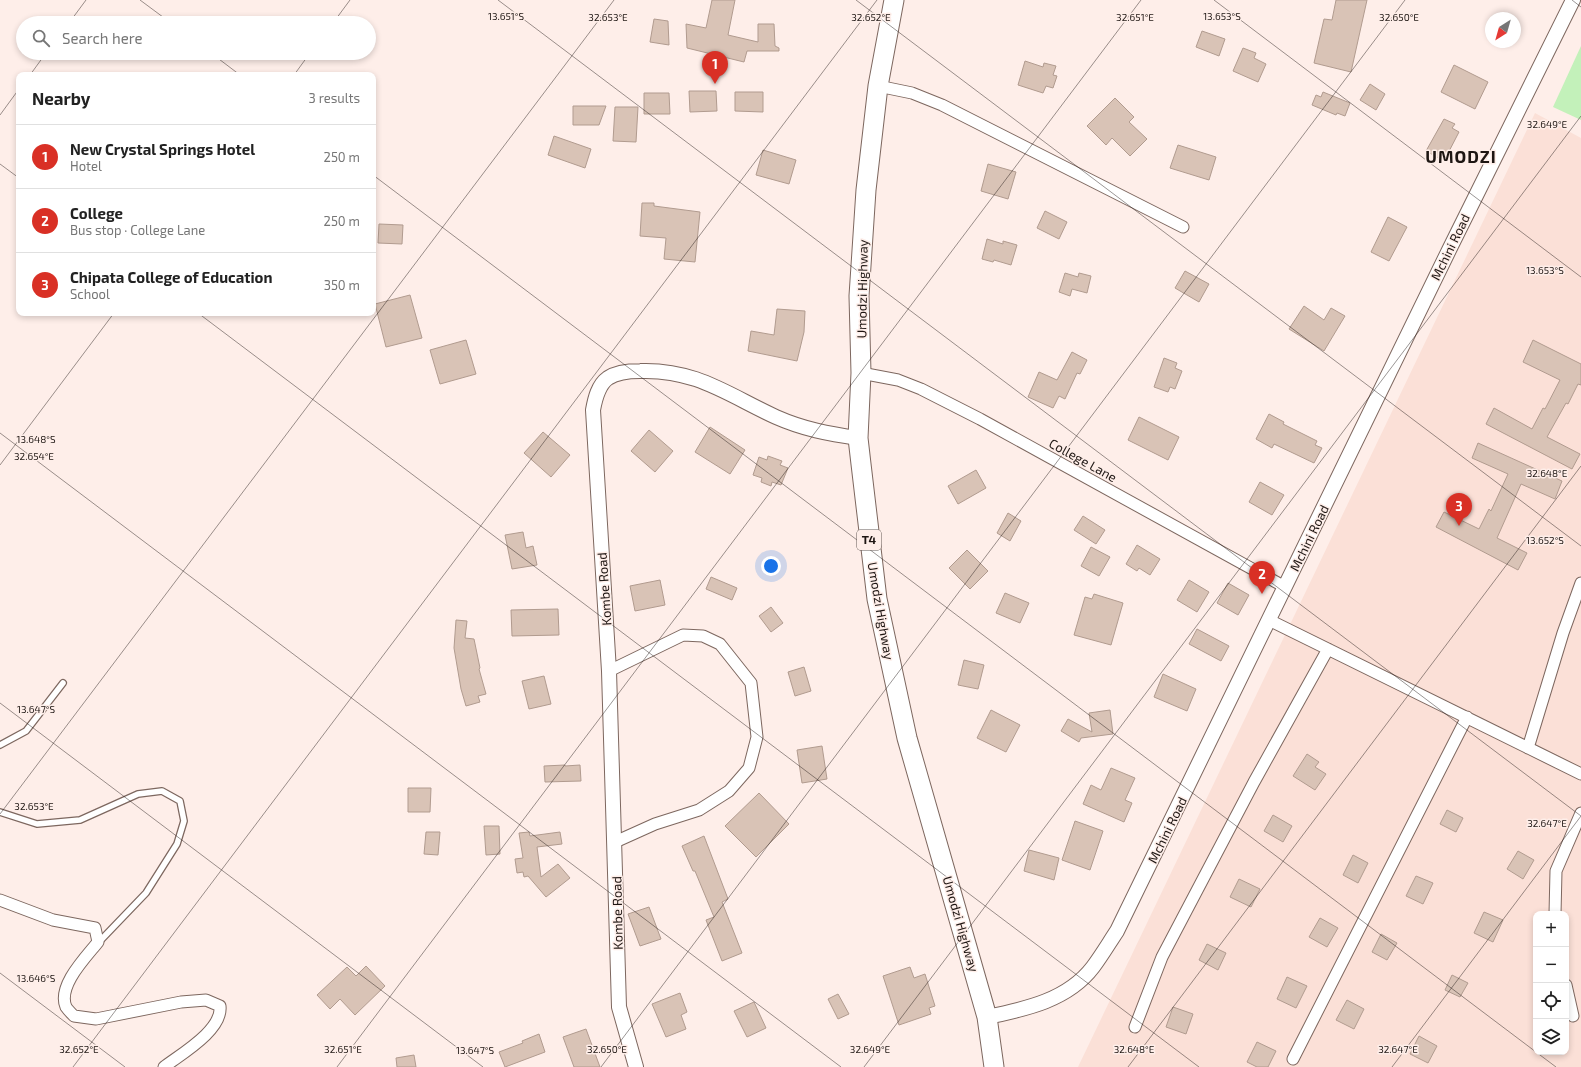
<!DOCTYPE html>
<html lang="en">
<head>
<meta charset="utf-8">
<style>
  :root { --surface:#fff; --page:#f2f2f2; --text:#222; --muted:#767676; --line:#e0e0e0; --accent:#d93025 }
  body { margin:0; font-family:"Exo 2",sans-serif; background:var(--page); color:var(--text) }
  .controls { position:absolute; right:12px; bottom:12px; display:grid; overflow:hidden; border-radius:8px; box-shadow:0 2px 6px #0003 }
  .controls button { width:36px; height:36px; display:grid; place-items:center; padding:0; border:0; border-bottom:1px solid var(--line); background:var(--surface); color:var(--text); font:20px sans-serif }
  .compass { position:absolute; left:1485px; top:12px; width:36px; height:36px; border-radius:50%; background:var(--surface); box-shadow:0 2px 6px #0003; rotate:217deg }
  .you { position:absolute; left:771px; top:566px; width:14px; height:14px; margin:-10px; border:3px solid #fff; border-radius:50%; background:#1a73e8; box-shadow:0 0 0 6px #1a73e833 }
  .badge { display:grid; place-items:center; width:26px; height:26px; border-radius:50%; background:var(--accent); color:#fff; font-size:13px; font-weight:700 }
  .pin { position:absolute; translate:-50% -33px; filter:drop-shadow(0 1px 2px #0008) }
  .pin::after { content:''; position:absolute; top:21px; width:14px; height:12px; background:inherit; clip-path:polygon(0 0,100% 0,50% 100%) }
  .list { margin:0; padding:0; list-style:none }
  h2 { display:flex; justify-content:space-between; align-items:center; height:52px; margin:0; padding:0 16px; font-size:17px }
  h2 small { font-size:13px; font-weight:400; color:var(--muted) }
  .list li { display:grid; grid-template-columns:26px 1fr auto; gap:12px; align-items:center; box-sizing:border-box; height:64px; padding:0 16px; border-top:1px solid var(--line) }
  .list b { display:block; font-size:15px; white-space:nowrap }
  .list p { margin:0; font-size:13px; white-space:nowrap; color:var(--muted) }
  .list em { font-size:13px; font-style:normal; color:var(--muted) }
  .icon { flex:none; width:22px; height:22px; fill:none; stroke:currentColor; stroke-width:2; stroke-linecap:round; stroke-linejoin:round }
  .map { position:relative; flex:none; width:1581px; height:1067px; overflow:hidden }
  .search { position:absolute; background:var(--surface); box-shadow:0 2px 6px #0003; left:16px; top:16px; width:360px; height:44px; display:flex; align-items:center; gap:10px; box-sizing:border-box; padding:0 14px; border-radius:22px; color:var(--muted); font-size:15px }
  .panel { position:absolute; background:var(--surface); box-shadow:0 2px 6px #0003; left:16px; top:72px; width:360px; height:244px; border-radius:8px }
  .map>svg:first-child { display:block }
  .built { fill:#fbe0d7; fill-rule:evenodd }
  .green { fill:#c3f1ba }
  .building { fill:#d9c3b6; stroke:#b19b8f }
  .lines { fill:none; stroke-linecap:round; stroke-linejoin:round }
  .service-casing { stroke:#7d675f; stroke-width:8 }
  .minor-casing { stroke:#7d675f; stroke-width:13 }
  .tertiary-casing { stroke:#7d675f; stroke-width:16 }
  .trunk-casing { stroke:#7d675f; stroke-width:21 }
  .service { stroke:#fff; stroke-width:5.5 }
  .minor { stroke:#fff; stroke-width:11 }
  .tertiary { stroke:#fff; stroke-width:14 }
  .trunk { stroke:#fff; stroke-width:19 }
  .ticks { fill:none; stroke:#1e1613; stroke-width:1; stroke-opacity:0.45 }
  .labels { text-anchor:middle; stroke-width:3; stroke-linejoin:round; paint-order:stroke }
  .shield { fill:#feeee9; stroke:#615753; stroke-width:1 }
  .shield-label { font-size:12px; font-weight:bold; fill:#1e1613 }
  .street-label { font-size:13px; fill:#1e1613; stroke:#feeee9 }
  .district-label { font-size:17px; font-weight:bold; letter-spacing:1px; fill:#1e1613; stroke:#feeee9 }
  .ticks-label { font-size:10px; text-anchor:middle; fill:#1e1613; stroke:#feeee9; stroke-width:3; stroke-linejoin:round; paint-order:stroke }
</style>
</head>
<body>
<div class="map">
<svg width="1581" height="1067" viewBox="0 0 1581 1067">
  <rect width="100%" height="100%" fill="#feeee9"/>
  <path class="built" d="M1535,113L1581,138V1067H1078ZM1536,914H1566V1052H1536Z"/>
  <path class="green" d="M1581,46V120L1553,107Z"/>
  <path class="building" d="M712,0H735L728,35L758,42V24H774L775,46L779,48V51H747L744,62L687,48L686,24L706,28Z
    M1336,0H1367L1351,72L1314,63L1324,19L1332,20Z
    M654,19L668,21L669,45L650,42Z
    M1202,31L1225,39L1219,56L1196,47Z
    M1243,48L1256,53L1254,58L1266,64L1258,82L1233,71Z
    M1025,61L1043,67L1044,63L1056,66L1053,75L1057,76L1053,88L1046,86L1043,93L1018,85Z
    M1454,65L1488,82L1475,109L1441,92Z
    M1370,84L1385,94L1376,110L1360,100Z
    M689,91H716L717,111L690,112Z
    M735,92H763V112L735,111Z
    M1323,92L1350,103L1345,116L1337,113L1336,115L1312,105L1316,95L1321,97Z
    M644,93H669L670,114H644Z
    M1115,98L1134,117L1129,122L1147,139L1130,156L1112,138L1106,145L1087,126Z
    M573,106H606L599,125H573Z
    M615,107H638L636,142L613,141Z
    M1444,119L1455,124L1452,128L1459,132L1444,161L1426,151Z
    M554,136L591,149L585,168L548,155Z
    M1178,145L1216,157L1209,180L1170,168Z
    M763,150L796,160L789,184L756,175Z
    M988,164L1016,172L1008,199L981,191Z
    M642,203H654V206L700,212L695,262L664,259L666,238L640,236Z
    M1045,211L1067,222L1059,239L1037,228Z
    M1388,217L1407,227L1389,261L1371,252Z
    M379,224L403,225L402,244L378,243Z
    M987,239L1003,244V241L1017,245L1011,265L994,260L993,262L982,259Z
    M1185,271L1209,284L1199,302L1175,288Z
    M1065,273L1078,277L1079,273L1091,276L1087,293L1072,289L1070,296L1059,292Z
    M410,295L422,338L386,347L375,304Z
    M1304,306L1324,320L1331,308L1345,316L1324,351L1289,329Z
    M777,309L805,311L804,332L797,361L748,351L751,331L774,335Z
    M466,340L476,374L440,384L430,350Z
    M1533,340L1581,364V385L1578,384L1568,404L1566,403L1547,437L1580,454L1572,469L1486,424L1494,408L1532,429L1543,408L1545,409L1560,380L1523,362Z
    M1072,352L1087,360L1080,374L1077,373L1065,399L1059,396L1053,408L1028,397L1039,372L1057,380Z
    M1164,358L1177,363L1175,368L1182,371L1175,389L1170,387L1168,392L1154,387Z
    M1269,414L1284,422L1283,424L1317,441L1315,445L1322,448L1314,463L1274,444L1272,448L1256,439Z
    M1139,417L1179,437L1168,460L1128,440Z
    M710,427L745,450L730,474L695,452Z
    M649,430L673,451L655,472L631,451Z
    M543,432L570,455L551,477L524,453Z
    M1478,443L1562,481L1555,499L1521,484L1497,538L1527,553L1518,570L1436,527L1444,512L1479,529L1489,509L1491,511L1508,474L1472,458Z
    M768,456L782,461L780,465L788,468L781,485L772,482L771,486L761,482L762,478L753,475L759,457L767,460Z
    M976,470L986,488L958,504L948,486Z
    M1260,482L1284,495L1272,515L1249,502Z
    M1008,513L1021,521L1010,541L997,533Z
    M1083,516L1105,530L1096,544L1074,530Z
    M523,532L526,548L533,546L537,565L512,569L505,535Z
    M1137,545L1160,559L1150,575L1139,568L1137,571L1126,564Z
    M1091,547L1110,557L1099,576L1081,566Z
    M967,550L988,571L970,589L949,568Z
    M711,577L737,588L732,600L706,589Z
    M660,580L665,605L635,611L630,586Z
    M1189,580L1209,592L1197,612L1177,600Z
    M1228,583L1249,595L1238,615L1217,603Z
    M1005,593L1029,603L1020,623L996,613Z
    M1094,594L1123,603L1111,645L1074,635L1085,597L1092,599Z
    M771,607L783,623L771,632L759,616Z
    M558,609L559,635L512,636L511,610Z
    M456,620L467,621L465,638L474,639L480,668L479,669L486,694L478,696L480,702L466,706L461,689L454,648Z
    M1197,629L1229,646L1221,661L1189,644Z
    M964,660L984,665L978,689L958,685Z
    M804,667L811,691L795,696L788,672Z
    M1163,674L1196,689L1187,711L1154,697Z
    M544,676L551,704L529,709L522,681Z
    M991,710L1020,725L1006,752L977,738Z
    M1110,710L1113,734L1081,738L1079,742L1061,731L1068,719L1092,732L1089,713Z
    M822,746L827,779L802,783L797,750Z
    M1307,754L1319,762L1315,767L1326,774L1315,790L1293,776Z
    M565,765V766L580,765L581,781L545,782L544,766Z
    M1111,768L1135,778L1125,800L1132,803L1124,822L1083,804L1091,785L1101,790Z
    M408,788H431L430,812H408Z
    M759,793L789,824L756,857L725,826Z
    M1447,810L1463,818L1456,832L1440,824Z
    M1273,815L1292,826L1283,842L1264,831Z
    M1075,821L1103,831L1090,870L1062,860Z
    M484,826H499L500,854L486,855Z
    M426,832H440L438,855L424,854Z
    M529,832L530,836L560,832L562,844L537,847L541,877L558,864L570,878L546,897L528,876L524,877L523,872L517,873L515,859L523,858L519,833Z
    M704,836L728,899L722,902L742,953L722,961L706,920L714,917L695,871H693L682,846Z
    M1029,850L1059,858L1054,880L1024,871Z
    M1518,851L1534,860L1523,879L1507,869Z
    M1353,855L1368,863L1358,883L1343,875Z
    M1416,876L1433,883L1423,904L1406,896Z
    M1239,879L1260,889L1251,907L1230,897Z
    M649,907L661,939L640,946L628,914Z
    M1484,912L1503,920L1493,942L1474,933Z
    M1320,918L1338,928L1327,947L1309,937Z
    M1381,934L1397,943L1387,960L1372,952Z
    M1207,944L1226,953L1218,970L1199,960Z
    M366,966L385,986L355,1015L340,999L330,1009L317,995L347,967L356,976Z
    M910,967L914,978L925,974L935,1006L929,1008L931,1014L899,1025L883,976Z
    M1452,975L1468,983L1460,997L1445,990Z
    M1287,977L1307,986L1296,1008L1277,999Z
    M680,993L687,1012L681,1015L686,1029L666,1037L652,1004Z
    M838,994L849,1014L838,1019L828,999Z
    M1347,1000L1364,1009L1354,1029L1336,1020Z
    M754,1002L766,1028L747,1037L734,1011Z
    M1173,1007L1193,1014L1186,1034L1166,1027Z
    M586,1029L600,1067H574L563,1037Z
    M539,1034L545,1052L505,1067L499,1052L523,1043L522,1041Z
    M1419,1036L1437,1046L1428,1063L1410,1054Z
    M1257,1042L1276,1051L1268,1067H1257L1247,1062Z
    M414,1055L416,1067H397L396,1058Z"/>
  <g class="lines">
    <defs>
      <path id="service" d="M0,745L26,731L63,683
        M0,812L37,824L80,820L138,794L162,791L180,801L184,821L177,844L146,893L99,942"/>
      <path id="minor" d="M878,86L912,93L942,105L1183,227
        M861,373L898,380L921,389L980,419L1285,587
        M1269,620L1581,774
        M609,671L683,635L703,636L720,644L751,683L757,737L749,768L729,791L699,810L655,824L615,842
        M1528,748L1563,633L1581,583
        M0,900L53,920L95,928L98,942C86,957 57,986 66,1007C68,1010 72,1014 74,1016L96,1019L181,1002L206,1000L220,1006C223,1030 181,1054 164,1067
        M1555,914L1556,871L1581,813
        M1566,985L1573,1016
        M1135,1027L1162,957L1254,782L1328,649
        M1293,1059L1467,717"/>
      <path id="tertiary" d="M987,1017C1026,1009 1068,1000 1093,967C1102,955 1109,943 1117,931L1450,248L1573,0
        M636,1067L619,1007L609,671L593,410C595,399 598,385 608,378C617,372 630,371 640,371C696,369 728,395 776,417C803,429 829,434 858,438"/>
      <path id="trunk" d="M894,0L878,86L866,190L859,296L861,373L858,438L861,464L877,599L907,738L987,1017L994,1067"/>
    </defs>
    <use href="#service" class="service-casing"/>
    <use href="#minor" class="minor-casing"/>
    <use href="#tertiary" class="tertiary-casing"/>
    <use href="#trunk" class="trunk-casing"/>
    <use href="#service" class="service"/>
    <use href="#minor" class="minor"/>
    <use href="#tertiary" class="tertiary"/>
    <use href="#trunk" class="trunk"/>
  </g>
  <path class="ticks" d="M140,0L171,23M498,0L1581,816M856,0L1581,546M1214,0L1581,277M1572,0L1581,7M69,23L86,0M333,23L350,0M211,53L240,75M30,75L46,53M294,75L310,53M0,115L19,89M0,164L19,178M373,175L1536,1052M198,313L1199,1067M0,433L841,1067M0,465L114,313M0,703L483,1067M0,814L614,0M0,973L125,1067M1536,1052L1556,1067M73,1067L877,0M337,1067L1141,0M601,1067L1405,0M864,1067L1581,116M1128,1067L1581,466M1392,1067L1581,816"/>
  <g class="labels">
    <rect class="shield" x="857" y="530" width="24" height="20" rx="3"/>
    <g class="shield-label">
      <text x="869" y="544">T4</text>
    </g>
    <g class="street-label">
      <text transform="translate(1450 247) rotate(-64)" y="5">Mchini Road</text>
      <text transform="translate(862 289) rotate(-89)" y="5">Umodzi Highway</text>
      <text transform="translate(1083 460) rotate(29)" y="5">College Lane</text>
      <text transform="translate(1309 538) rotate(-64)" y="5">Mchini Road</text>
      <text transform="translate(604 589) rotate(-94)" y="5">Kombe Road</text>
      <text transform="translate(881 611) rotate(80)" y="5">Umodzi Highway</text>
      <text transform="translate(1167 830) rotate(-64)" y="5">Mchini Road</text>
      <text transform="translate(617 913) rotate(-91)" y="5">Kombe Road</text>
      <text transform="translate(961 924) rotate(74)" y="5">Umodzi Highway</text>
    </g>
    <g class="district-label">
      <text x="1461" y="163">UMODZI</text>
    </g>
  </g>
  <g class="ticks-label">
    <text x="1222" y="20">13.653°S</text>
    <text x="506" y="20">13.651°S</text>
    <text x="608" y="21">32.653°E</text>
    <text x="871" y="21">32.652°E</text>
    <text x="1135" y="21">32.651°E</text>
    <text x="1399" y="21">32.650°E</text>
    <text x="1547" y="128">32.649°E</text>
    <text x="1545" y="274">13.653°S</text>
    <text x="36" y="443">13.648°S</text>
    <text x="34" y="460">32.654°E</text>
    <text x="1547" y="477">32.648°E</text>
    <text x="1545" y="544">13.652°S</text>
    <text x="36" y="713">13.647°S</text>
    <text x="34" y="810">32.653°E</text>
    <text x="1547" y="827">32.647°E</text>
    <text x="36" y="982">13.646°S</text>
    <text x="79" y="1053">32.652°E</text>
    <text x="343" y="1053">32.651°E</text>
    <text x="607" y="1053">32.650°E</text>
    <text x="870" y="1053">32.649°E</text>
    <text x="1134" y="1053">32.648°E</text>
    <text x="1398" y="1053">32.647°E</text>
    <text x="475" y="1054">13.647°S</text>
  </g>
</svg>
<div class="controls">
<button>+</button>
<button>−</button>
<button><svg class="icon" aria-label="locate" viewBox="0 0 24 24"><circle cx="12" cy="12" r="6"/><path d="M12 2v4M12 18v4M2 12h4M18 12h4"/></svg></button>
<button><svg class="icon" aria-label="layers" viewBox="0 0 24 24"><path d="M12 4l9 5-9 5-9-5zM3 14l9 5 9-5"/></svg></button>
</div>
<svg class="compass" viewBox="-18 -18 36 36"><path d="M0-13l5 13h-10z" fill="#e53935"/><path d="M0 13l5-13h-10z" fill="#767676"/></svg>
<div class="you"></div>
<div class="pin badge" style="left:715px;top:84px">1</div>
<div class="pin badge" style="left:1262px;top:594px">2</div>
<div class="pin badge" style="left:1459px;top:526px">3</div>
<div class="search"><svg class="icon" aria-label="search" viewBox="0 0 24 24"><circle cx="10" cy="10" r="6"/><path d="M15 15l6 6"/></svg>Search here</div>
<section class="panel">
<h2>Nearby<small>3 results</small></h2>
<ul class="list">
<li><span class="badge">1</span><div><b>New Crystal Springs Hotel</b><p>Hotel</p></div><em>250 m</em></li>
<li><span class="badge">2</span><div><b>College</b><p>Bus stop · College Lane</p></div><em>250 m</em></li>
<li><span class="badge">3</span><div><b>Chipata College of Education</b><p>School</p></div><em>350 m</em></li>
</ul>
</section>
</div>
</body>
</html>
